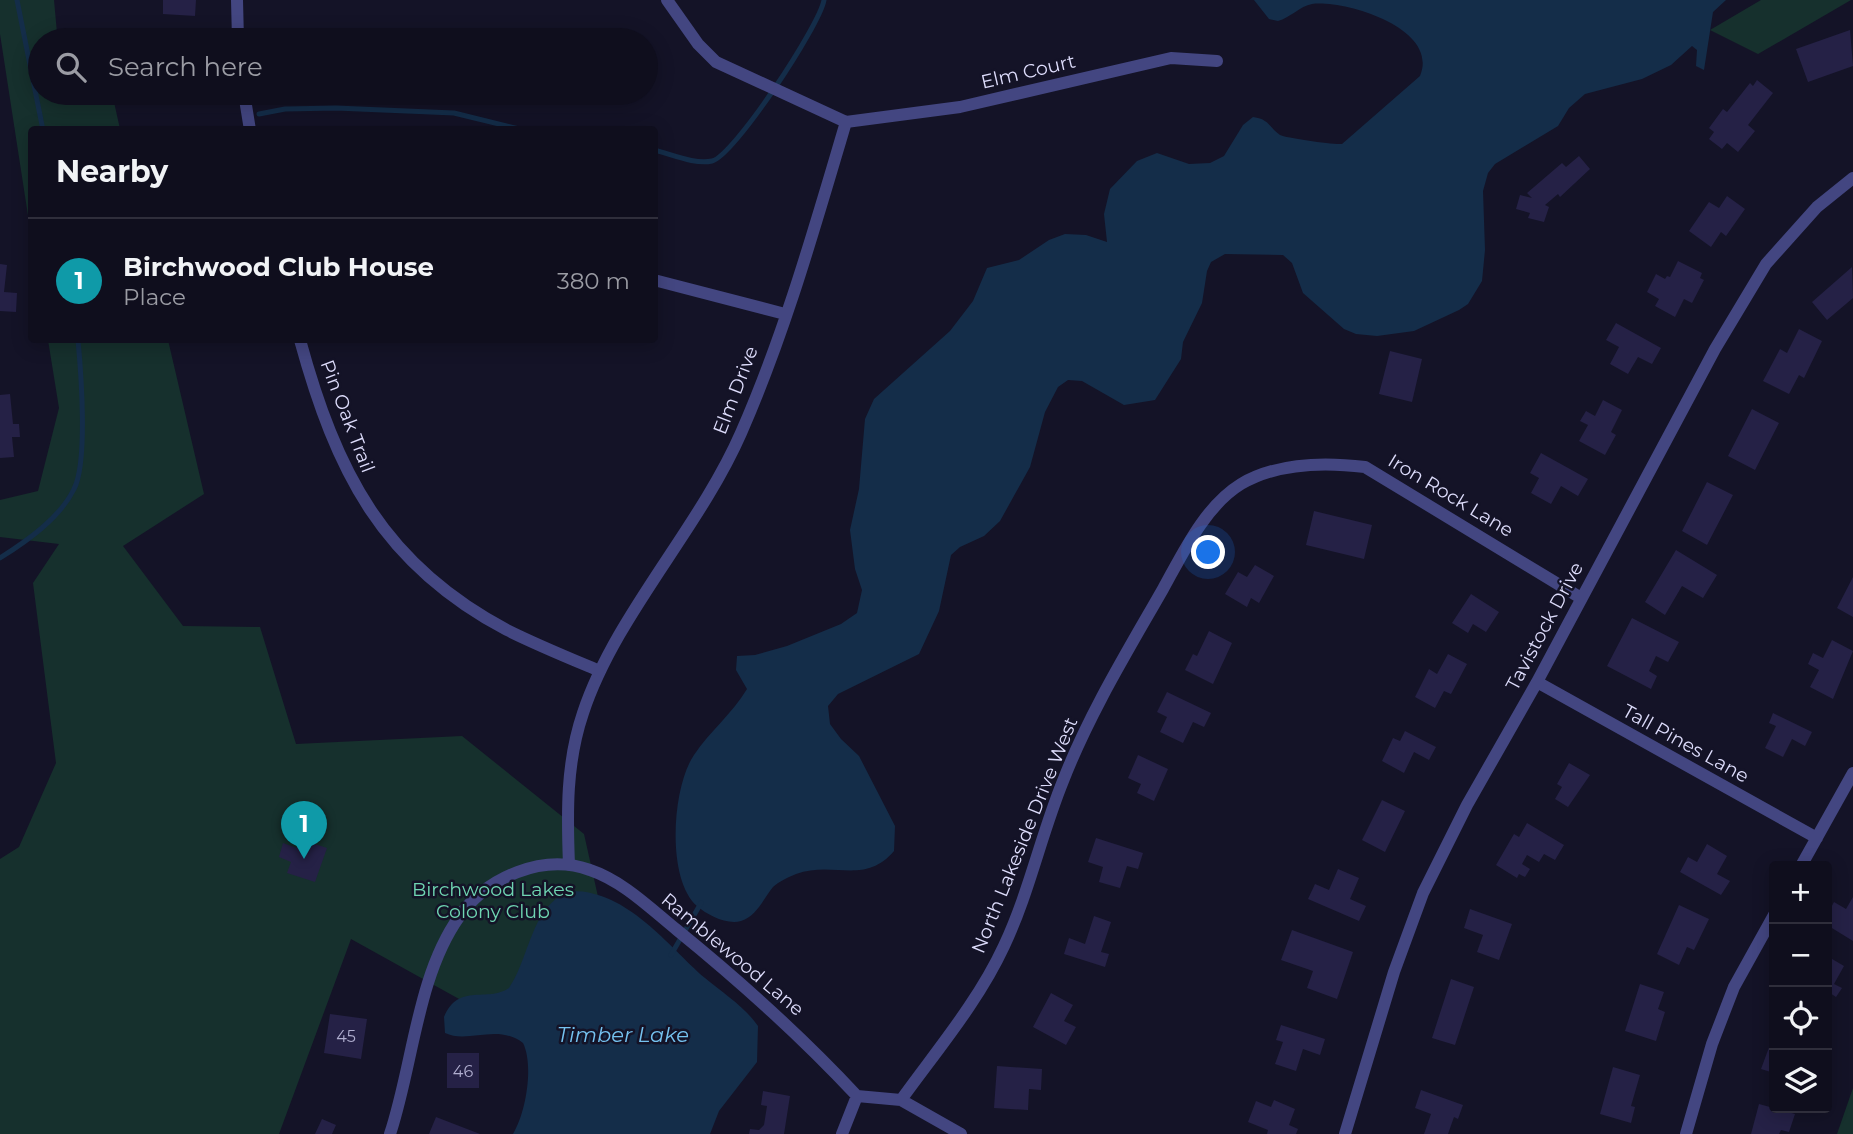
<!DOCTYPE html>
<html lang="en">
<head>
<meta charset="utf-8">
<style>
  :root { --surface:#0f0e1d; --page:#1d1c2a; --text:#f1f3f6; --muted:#9b9ca4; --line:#2f2e3b; --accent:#1ce5e7 }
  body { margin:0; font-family:Montserrat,sans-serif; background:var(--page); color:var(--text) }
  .controls { position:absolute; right:21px; bottom:21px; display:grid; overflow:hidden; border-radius:7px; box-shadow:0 4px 18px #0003 }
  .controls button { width:63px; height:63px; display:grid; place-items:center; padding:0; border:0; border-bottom:2px solid var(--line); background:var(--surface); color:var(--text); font:35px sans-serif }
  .you { position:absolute; left:1209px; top:553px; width:24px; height:24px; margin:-18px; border:5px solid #fff; border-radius:50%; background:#1a73e8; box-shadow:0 0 0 10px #1a73e833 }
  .badge { display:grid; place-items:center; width:46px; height:46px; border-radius:50%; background:var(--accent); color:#fff; font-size:23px; font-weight:700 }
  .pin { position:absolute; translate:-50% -58px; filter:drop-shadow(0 2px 4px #0008) }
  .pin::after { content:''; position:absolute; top:37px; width:24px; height:21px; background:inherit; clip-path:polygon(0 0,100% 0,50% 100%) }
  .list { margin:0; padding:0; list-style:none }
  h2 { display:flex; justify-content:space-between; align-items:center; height:91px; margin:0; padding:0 28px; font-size:30px }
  h2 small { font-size:23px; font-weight:400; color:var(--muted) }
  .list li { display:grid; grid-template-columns:46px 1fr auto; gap:21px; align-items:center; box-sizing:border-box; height:126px; padding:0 28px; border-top:2px solid var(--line) }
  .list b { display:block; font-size:26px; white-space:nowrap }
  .list p { margin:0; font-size:23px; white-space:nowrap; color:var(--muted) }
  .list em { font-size:23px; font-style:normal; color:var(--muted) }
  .icon { flex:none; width:38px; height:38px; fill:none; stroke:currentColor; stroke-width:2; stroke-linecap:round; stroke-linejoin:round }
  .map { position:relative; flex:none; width:1853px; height:1134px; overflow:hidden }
  .search { position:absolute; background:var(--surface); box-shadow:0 4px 18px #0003; left:28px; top:28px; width:630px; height:77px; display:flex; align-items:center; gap:18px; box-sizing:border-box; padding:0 24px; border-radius:38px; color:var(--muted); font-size:26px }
  .panel { position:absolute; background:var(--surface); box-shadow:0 4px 18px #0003; left:28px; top:126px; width:630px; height:217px; border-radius:7px }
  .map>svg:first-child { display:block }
  .green { fill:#16302d }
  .water { fill:#142d49 }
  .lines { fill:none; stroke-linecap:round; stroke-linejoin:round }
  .stream { stroke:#142d49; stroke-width:5 }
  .building { fill:#252146 }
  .street { stroke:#434681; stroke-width:12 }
  .labels { text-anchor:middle; stroke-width:5; stroke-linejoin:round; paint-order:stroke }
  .number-label { font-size:16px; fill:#afadce }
  .street-label { font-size:19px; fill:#dddcfb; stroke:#141327 }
  .park-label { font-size:19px; fill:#6fd5b2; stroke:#141327 }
  .water-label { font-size:21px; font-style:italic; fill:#75c2f0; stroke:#141327 }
</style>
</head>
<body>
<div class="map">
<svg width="1853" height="1134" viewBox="0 0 1853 1134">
  <rect width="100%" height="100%" fill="#141327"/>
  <path class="green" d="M0,0H54L57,33L97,30L99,40H40V93H112L120,129L32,130L31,235L0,34Z
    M1761,0H1851L1758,54L1710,30Z
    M48,340H168L204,494L123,546L183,626L260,627L296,744L462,736L584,834L607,937L551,1050L351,939L279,1134H0V859L19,847L56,763L33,583L59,544L0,537V500L38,491L59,408Z
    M1853,1088V1134H1837Z"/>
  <path class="water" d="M1254,0H1726L1713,12L1704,70L1696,66L1697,50L1692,46L1671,65L1642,79L1585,94L1569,108L1558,126L1495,164L1488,173L1483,191L1485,250L1482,281L1468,304L1459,310L1414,331L1377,336L1356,334L1344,329L1303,293L1292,263L1283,255L1225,254L1211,262L1207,271L1202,303L1183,342L1181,359L1155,400L1124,405L1082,381L1068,380L1058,387L1045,412L1030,467L1000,521L984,536L960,547L951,555L939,611L919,654L838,694L828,706L830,724L841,739L859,756L895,826L894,851C864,886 834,860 796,874C789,877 778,882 773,887C763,899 757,916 741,921C727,925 707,915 697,906C666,879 672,787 694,755C710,731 732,714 747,689L736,670L737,656L755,655L787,646L841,624L857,613L862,590L855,569L850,530L859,489L865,419L874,399L950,331L973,301L987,268L1019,260L1049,240L1065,234L1086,235L1107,242L1104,214L1110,189L1137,161L1157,153L1189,164L1210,163L1224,156L1243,125L1253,117C1269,119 1269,127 1280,135C1286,138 1334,145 1342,144L1420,76C1440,28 1345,0 1312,4C1300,6 1290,18 1278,21L1269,19Z
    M571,891C627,890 667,945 705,978C723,993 745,1007 758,1026L757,1062L719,1111L710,1134H513C526,1113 534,1065 523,1043C497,1023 468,1044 445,1033L444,1017C459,982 487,1003 509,988C530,958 531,904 571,891Z"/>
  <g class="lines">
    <path class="stream" d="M17,0L43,130
      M259,114L285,109L336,108L454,113L523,130
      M654,150C671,154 695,165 712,161C734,156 820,25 824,0
      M0,558C27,541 60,518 74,489C88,462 81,372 78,340
      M671,955L701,903"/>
  </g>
  <path class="building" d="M163,0H196L195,16L163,14Z
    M1850,30L1853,66L1808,82L1796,49Z
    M1757,80L1773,93L1748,125L1755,131L1738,152L1727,143L1722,149L1709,139L1714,132L1709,128L1723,109L1727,112L1750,83L1753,86Z
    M1579,156L1590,169L1560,197L1558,194L1545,205L1549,207L1544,222L1528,218L1530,213L1516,209L1520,195L1532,198L1527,193L1562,163L1566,167Z
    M1727,196L1745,209L1726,236L1721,232L1711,247L1689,231L1709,202L1719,208Z
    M1678,261L1702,273L1700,278L1704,280L1692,303L1684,299L1675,317L1655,306L1659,299L1647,292L1656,274L1665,279L1667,276L1670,277Z
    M0,264L7,265L4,292L17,293L16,312L0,311Z
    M1852,267L1853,298L1827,320L1812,302Z
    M1616,323L1661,348L1652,364L1638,357L1628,374L1610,364L1619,347L1606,340Z
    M1799,329L1822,341L1804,378L1799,375L1789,394L1763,381L1780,349L1787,353Z
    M1390,351L1422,359L1412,402L1379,394Z
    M10,394L13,424H19L20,437H12L14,457L0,458V395Z
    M1603,400L1622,410L1611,432L1616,435L1605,455L1579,441L1588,425L1580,421L1586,411L1595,416Z
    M1752,409L1779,423L1755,470L1728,456Z
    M1541,453L1588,479L1578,496L1561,486L1551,504L1531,493L1539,478L1530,473Z
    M1707,482L1733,495L1707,545L1682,531Z
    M1314,511L1372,525L1364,559L1306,545Z
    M1676,550L1717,575L1703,598L1682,586L1665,615L1645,602Z
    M1255,565L1274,576L1259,603L1251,598L1247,607L1225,594L1238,572L1247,577Z
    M1853,577V617L1837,608Z
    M1471,594L1499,612L1486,632L1473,624L1468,633L1452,623Z
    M1632,618L1679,642L1668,662L1656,656L1649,671L1657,676L1651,689L1607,666Z
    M1209,631L1232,643L1213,684L1185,670L1193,654L1197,656Z
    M1832,640L1853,651L1833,699L1810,687L1819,670L1808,664L1813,653L1823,658Z
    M1448,654L1467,664L1451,694L1444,691L1435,708L1415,697L1429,669L1437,674Z
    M1167,692L1211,713L1204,727L1193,722L1183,743L1160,732L1167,717L1157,712Z
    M1773,713L1812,732L1805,746L1792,739L1783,757L1765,748L1776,726L1769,723Z
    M1405,731L1436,747L1429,760L1414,752L1404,773L1382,761L1393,738L1400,741Z
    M1138,755L1168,769L1154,801L1137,793L1141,784L1128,778Z
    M1569,763L1590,775L1568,807L1555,799L1562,787L1557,784Z
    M1382,800L1405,811L1385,852L1362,840Z
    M1527,823L1564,845L1555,860L1544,854L1539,862L1527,855L1522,864L1530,869L1525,877L1519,874L1517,878L1496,865L1514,834L1519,837Z
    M1096,838L1143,853L1138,869L1127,866L1120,888L1099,882L1103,867L1088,862Z
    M300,839L327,848L315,882L287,873L291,862L279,857L283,843L297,848Z
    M1707,844L1727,856L1717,874L1730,881L1721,895L1680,872L1688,857L1697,862Z
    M1338,869L1359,878L1350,899L1366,906L1359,921L1308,899L1315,884L1329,890Z
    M1853,897V941L1827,925V915L1834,902L1846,909Z
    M1679,905L1709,919L1694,950L1687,947L1679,965L1657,954Z
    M1470,909L1512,924L1499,960L1477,952L1483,935L1464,928Z
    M1094,916L1111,922L1101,952L1109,954L1105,967L1064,954L1069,938L1085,944Z
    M1292,930L1353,952L1337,999L1307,988L1313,971L1281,960Z
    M1827,956L1844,966L1834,984L1842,988L1836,997L1830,993L1827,999Z
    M1451,979L1474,987L1455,1045L1432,1038Z
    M1640,984L1664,992L1658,1009L1665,1012L1656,1041L1625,1031Z
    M1051,993L1073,1005L1064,1021L1076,1027L1066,1045L1033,1027Z
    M330,1014L367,1019L361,1059L324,1053Z
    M1281,1025L1325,1039L1320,1055L1303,1049L1296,1071L1275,1064L1283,1042L1276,1040Z
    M1774,1034V1073L1761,1069Z
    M447,1053H479V1088H447Z
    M997,1066L1042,1069L1041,1090L1029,1089L1028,1110L994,1108Z
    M1613,1067L1640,1075L1631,1106L1635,1107L1631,1123L1600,1114Z
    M1421,1090L1463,1105L1458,1119L1454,1117L1448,1134H1424L1431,1114L1415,1108Z
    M763,1091L790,1096L784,1134H749L750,1129L759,1130L764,1125L767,1106L761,1105Z
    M1274,1100L1295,1109L1289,1125L1298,1129L1296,1134H1267L1268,1130L1248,1122L1256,1101L1271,1107Z
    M1759,1104L1795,1114L1789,1132L1781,1130L1779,1134H1751Z
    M436,1117L480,1134H429Z
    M322,1119L336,1125L332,1134H315Z"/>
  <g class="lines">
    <path class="street" d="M237,0L238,40
      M244,93L250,130
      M846,122L960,107L1171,58L1217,61
      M654,280L785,314
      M300,340C336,471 382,564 507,630C537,645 569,658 600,671
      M1537,682L1817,838
      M569,865C567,813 566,763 583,713C615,616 699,529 741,433C785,333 815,226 846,122L716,62L698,44L667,0
      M1801,866L1853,773
      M857,1096L901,1100L961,1134
      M901,1100C937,1050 978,1002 1004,946C1029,893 1041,835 1063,781C1089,714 1127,652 1163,589C1183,553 1205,506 1241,484C1277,463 1325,462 1365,467L1581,598
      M390,1134C413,1065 417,976 459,917C487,877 543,853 590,870C623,881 651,909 677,930C741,982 801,1036 857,1096
      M842,1134L857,1096
      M1345,1134L1394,972L1423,893L1467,805L1537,682L1715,349L1766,264L1817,207L1853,178
      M1686,1134L1712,1044L1734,987L1774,915"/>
  </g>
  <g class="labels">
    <g class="number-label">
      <text x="346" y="1042">45</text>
      <text x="463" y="1077">46</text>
    </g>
    <g class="street-label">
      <text transform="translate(1028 71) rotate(-13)" y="7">Elm Court</text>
      <text transform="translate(735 390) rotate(-69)" y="7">Elm Drive</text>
      <text transform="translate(348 416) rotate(69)" y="7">Pin Oak Trail</text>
      <text transform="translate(1451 495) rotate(31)" y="7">Iron Rock Lane</text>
      <text transform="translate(1544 626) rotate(-62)" y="7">Tavistock Drive</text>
      <text transform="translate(1686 743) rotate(29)" y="7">Tall Pines Lane</text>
      <text transform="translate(1024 835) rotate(-68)" y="7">North Lakeside Drive West</text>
      <text transform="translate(733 954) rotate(40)" y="7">Ramblewood Lane</text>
    </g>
    <g class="park-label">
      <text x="493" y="896">Birchwood Lakes<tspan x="493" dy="22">Colony Club</tspan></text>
    </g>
    <g class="water-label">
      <text x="623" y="1042">Timber Lake</text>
    </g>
  </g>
</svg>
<div class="controls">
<button>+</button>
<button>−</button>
<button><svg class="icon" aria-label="locate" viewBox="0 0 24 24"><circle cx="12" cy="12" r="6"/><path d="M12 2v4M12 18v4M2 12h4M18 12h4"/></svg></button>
<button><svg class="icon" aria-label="layers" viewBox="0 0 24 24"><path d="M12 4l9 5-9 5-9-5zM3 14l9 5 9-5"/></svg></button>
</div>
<div class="you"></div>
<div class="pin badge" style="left:304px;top:859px;background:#0f9aa8">1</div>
<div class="search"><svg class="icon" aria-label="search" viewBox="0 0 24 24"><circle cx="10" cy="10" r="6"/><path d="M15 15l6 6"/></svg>Search here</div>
<section class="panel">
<h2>Nearby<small></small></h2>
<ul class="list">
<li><span class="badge" style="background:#0f9aa8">1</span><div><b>Birchwood Club House</b><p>Place</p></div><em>380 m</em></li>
</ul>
</section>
</div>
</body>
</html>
